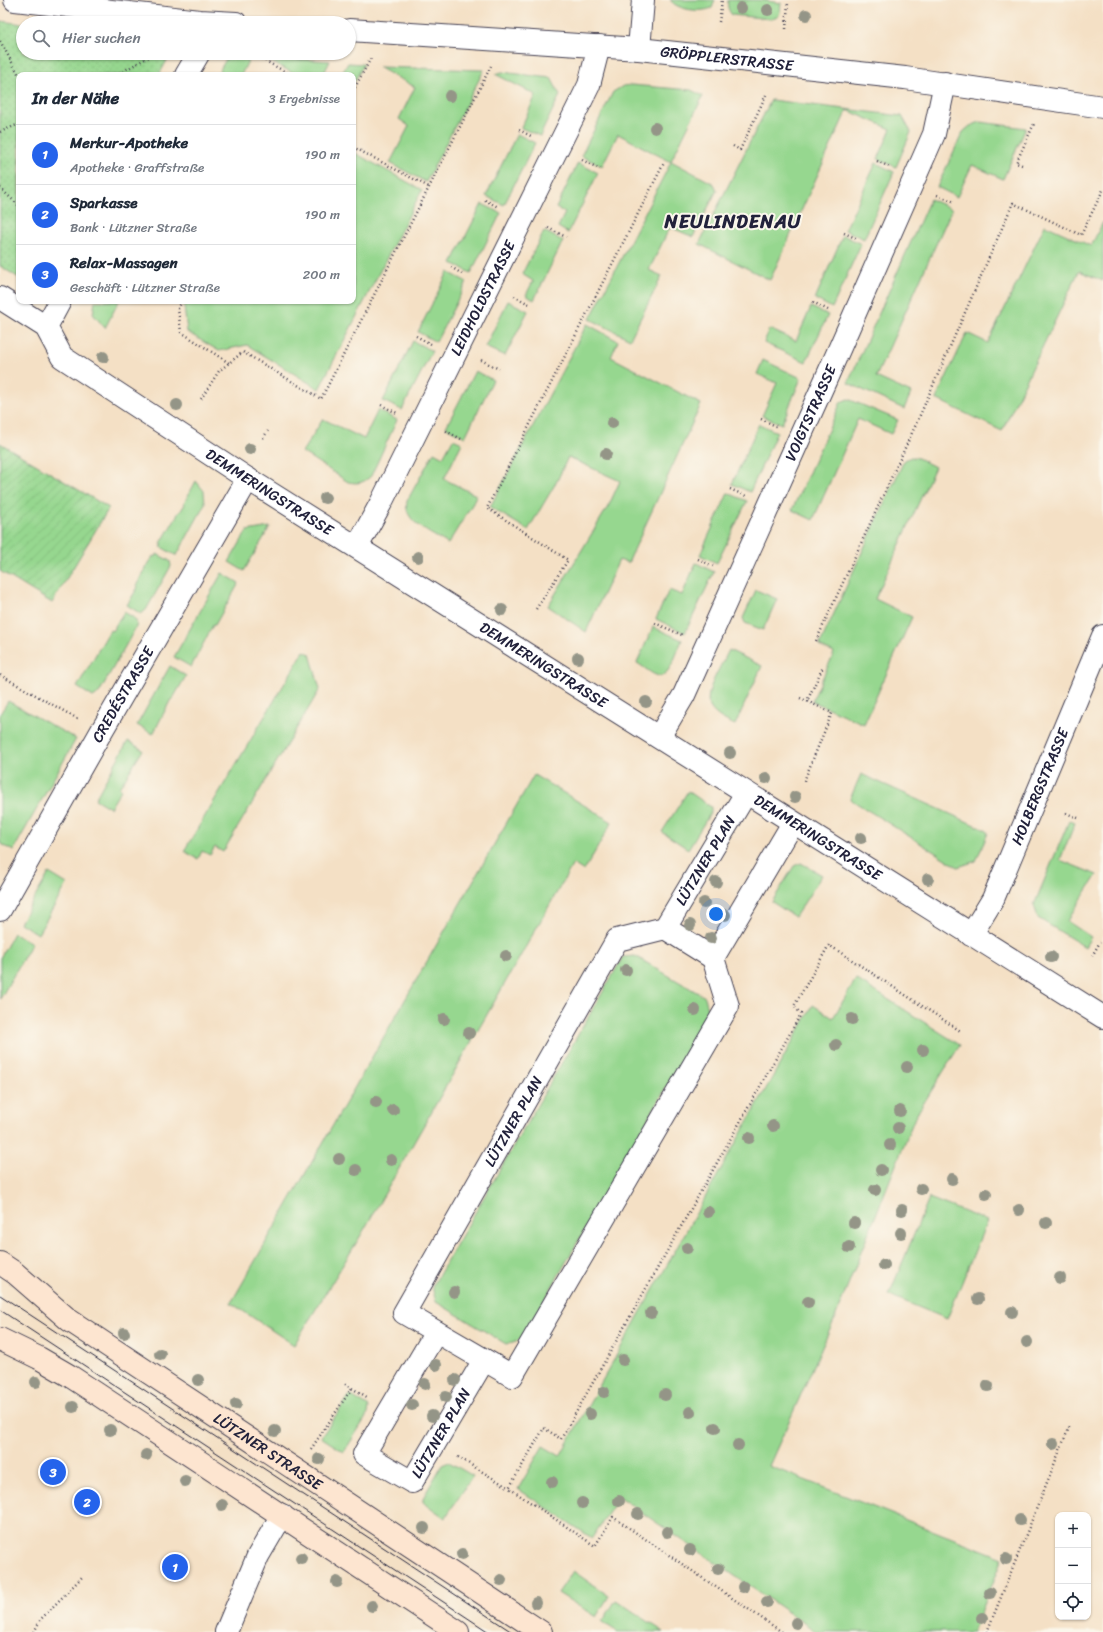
<!DOCTYPE html>
<html lang="de">
<head>
<meta charset="utf-8">
<style>
  :root { --surface:#fff; --page:#f6f6f7; --text:#1f2937; --muted:#747a83; --line:#e0e1e3; --accent:#2563eb }
  body { margin:0; font-family:Sriracha,sans-serif; background:var(--page); color:var(--text) }
  .controls { position:absolute; right:12px; bottom:12px; display:grid; overflow:hidden; border-radius:8px; box-shadow:0 1px 3px #0004 }
  .controls button { width:36px; height:36px; display:grid; place-items:center; padding:0; border:0; border-bottom:1px solid var(--line); background:var(--surface); color:var(--text); font:20px sans-serif }
  .you { position:absolute; left:716px; top:914px; width:14px; height:14px; margin:-10px; border:3px solid #fff; border-radius:50%; background:#1a73e8; box-shadow:0 0 0 6px #1a73e833 }
  .badge { display:grid; place-items:center; width:26px; height:26px; border-radius:50%; background:var(--accent); color:#fff; font-size:13px; font-weight:700 }
  .pin { position:absolute; translate:-50% -50%; border:2px solid #fff; box-shadow:0 1px 4px #0006 }
  .list { margin:0; padding:0; list-style:none }
  h2 { display:flex; justify-content:space-between; align-items:center; height:52px; margin:0; padding:0 16px; font-size:17px }
  h2 small { font-size:13px; font-weight:400; color:var(--muted) }
  .list li { display:grid; grid-template-columns:26px 1fr auto; gap:12px; align-items:center; box-sizing:border-box; height:60px; padding:0 16px; border-top:1px solid var(--line) }
  .list b { display:block; font-size:15px; white-space:nowrap }
  .list p { margin:0; font-size:13px; white-space:nowrap; color:var(--muted) }
  .list em { font-size:13px; font-style:normal; color:var(--muted) }
  .icon { flex:none; width:22px; height:22px; fill:none; stroke:currentColor; stroke-width:2; stroke-linecap:round; stroke-linejoin:round }
  .map { position:relative; flex:none; width:1103px; height:1632px; overflow:hidden }
  .search { position:absolute; background:var(--surface); box-shadow:0 1px 3px #0004; left:16px; top:16px; width:340px; height:44px; display:flex; align-items:center; gap:10px; box-sizing:border-box; padding:0 14px; border-radius:22px; color:var(--muted); font-size:15px }
  .panel { position:absolute; background:var(--surface); box-shadow:0 1px 3px #0004; left:16px; top:72px; width:340px; height:232px; border-radius:8px }
  .map>svg:first-child { display:block }
  .grass { fill:#96d78f; stroke:#5c7c65 }
  .park { fill:url(#park-dots); stroke:#5c7c65 }
  .garden { fill:url(#garden-furrows); stroke:#5c7c65 }
  .lines { fill:none; stroke-linecap:round; stroke-linejoin:round }
  .street-casing { stroke:#423e50; stroke-width:24 }
  .secondary-casing { stroke:#423e50; stroke-width:24 }
  .path { stroke:#423e50; stroke-width:2.5; stroke-dasharray:1 3; stroke-linecap:butt }
  .street { stroke:#fff; stroke-width:22 }
  .secondary { stroke:#fde5d0; stroke-width:22 }
  .tram { stroke:#22223b; stroke-width:1 }
  .tree { fill:#949587 }
  .labels { text-anchor:middle; stroke-width:4; stroke-linejoin:round; paint-order:stroke }
  .street-label { font-size:15px; fill:#22223b; stroke:#fbf7ec }
  .district-label { font-size:19px; font-weight:bold; letter-spacing:1px; fill:#22223b; stroke:#fbf7ec }
</style>
</head>
<body>
<div class="map">
<svg width="1103" height="1632" viewBox="0 0 1103 1632">
  <defs>
    <pattern id="park-dots" width="8" height="8" patternUnits="userSpaceOnUse"><rect width="8" height="8" fill="#96d78f"/><path d="M2 2h.1M6 6h.1" fill="none" stroke="#81b87c" stroke-width="1.8" stroke-linecap="round"/></pattern>
    <pattern id="garden-furrows" width="10" height="10" patternUnits="userSpaceOnUse"><rect width="10" height="10" fill="#96d78f"/><path d="M-1 1l2-2M0 10L10 0M9 11l2-2" fill="none" stroke="#81b87c"/></pattern>
  </defs>
  <rect width="100%" height="100%" fill="#fbf7ec"/>
  <filter id="ink" filterUnits="userSpaceOnUse"><feTurbulence type="fractalNoise" baseFrequency=".025" numOctaves="2"/><feDisplacementMap in="SourceGraphic" scale="8" xChannelSelector="R" yChannelSelector="G"/><feConvolveMatrix kernelMatrix="1 2 1 2 8 2 1 2 1" color-interpolation-filters="sRGB"/></filter>
  <filter id="wash" filterUnits="userSpaceOnUse"><feTurbulence type="fractalNoise" baseFrequency=".012" numOctaves="4" result="noise"/><feDisplacementMap in="SourceGraphic" scale="16" xChannelSelector="R" yChannelSelector="G"/><feGaussianBlur stdDeviation="0.9" result="paint"/><feColorMatrix in="noise" values="0 0 0 0 0 0 0 0 0 0 0 0 0 0 0 0 0 1.4 0 .05"/><feComposite in="paint" operator="in"/></filter>
  <g filter="url(#wash)">
    <rect width="100%" height="100%" fill="#f4e0c5"/>
    <path class="grass" d="M670,0H715L712,8C701,13 677,10 670,0Z
      M728,0H760L781,3C780,11 781,18 771,19L732,15C728,10 727,6 728,0Z
      M234,56L250,57L241,75H217L226,59Z
      M262,57L330,61L323,75H297Z
      M348,63L364,64L353,84V75H341Z
      M378,67L484,70L426,182L390,163L409,126L399,119L415,87Z
      M502,72L551,78L560,95L540,136L521,128L536,95L495,74Z
      M631,85L691,90L703,96L671,161L714,184L717,190L693,237L670,227L649,270L662,276L630,339L590,319L671,162L618,134L602,166L581,156L613,92L623,86Z
      M771,100L902,116L911,132L896,167L878,159L891,129L847,110L770,280L699,244Z
      M980,122L1026,128L1003,179L972,165L957,197L937,187L963,132L970,126Z
      M517,134L535,143L504,205L486,196Z
      M353,152L422,190L319,389L247,345L219,351L187,332L184,306L187,301H353Z
      M578,163L598,173L568,233L558,227L565,213L556,208Z
      M876,163L894,172L864,239L845,230Z
      M930,199L952,209L876,377L911,393L904,409L848,383Z
      M482,204L501,213L471,273L452,263Z
      M1103,222V281L1079,271L1002,431L936,399L967,333L988,343L1045,225L1091,246Z
      M544,231L563,241L534,300L526,295L533,281L522,274Z
      M843,235L861,244L832,308L815,299Z
      M448,272L467,282L436,342L418,332Z
      M95,301H119L105,328L93,314Z
      M508,301L528,311L505,356L485,347Z
      M811,307L828,315L806,362L764,343L769,329L796,341Z
      M587,324L618,341L611,357L701,404L628,563L619,560L586,632L548,606L609,505L620,481L568,457L557,481L528,530L490,507Z
      M413,341L432,351L402,410L383,401Z
      M763,360L801,378L782,424L762,416L777,383L757,374Z
      M475,371L493,380L465,437L446,427Z
      M848,399L898,420L891,434L858,419L813,520L792,510L841,402Z
      M378,410L397,420L371,476C363,483 359,484 348,482L302,452L323,419L364,439Z
      M759,424L777,432L750,492L732,484Z
      M453,439L462,443L444,479L476,495L473,503L448,544C433,534 402,522 407,501L434,452L443,457Z
      M911,457L918,458L935,467L875,599L912,617L864,724L812,701L834,653L819,646L902,465L905,460Z
      M196,481L204,491L205,504L177,555H175L161,547L163,544L161,543L179,512H180L185,504L184,503Z
      M728,493L747,501L717,563L700,555Z
      M270,527L244,571L229,562L247,531Z
      M157,554L170,561L171,566L146,610L141,614L127,605L138,587L136,586L153,556L156,557Z
      M696,563L714,572L685,633L656,619L669,590L682,595Z
      M222,573L239,583L215,625H213L191,667L174,657Z
      M756,590L777,599L763,630L745,623L743,618Z
      M124,612C130,616 139,618 136,627L99,693L93,697L77,687L110,630L112,631Z
      M653,627L682,640C678,649 670,677 659,676C652,675 643,666 637,663Z
      M729,650L762,666L735,725C726,721 715,716 710,707C702,694 723,663 729,650Z
      M304,651L310,654L320,689L223,852L215,847L210,855L202,851L198,859L184,851Z
      M170,666L186,676L172,700L171,699L153,734L137,725Z
      M8,701L76,739L13,851L0,843V714Z
      M128,741L143,750L119,788L121,790L110,808L95,799Z
      M861,774L986,830L988,833L976,861L958,867L850,799Z
      M534,775L612,822L584,871L573,864L361,1235L294,1345L231,1303Z
      M688,791L711,807V812L688,849L662,832Z
      M1069,821L1075,823L1060,860L1097,875L1067,921L1091,937L1085,947L1038,918L1034,905Z
      M801,863L822,875L795,917L772,902L794,866Z
      M49,873L67,884L38,934L20,923Z
      M14,933L32,943L0,999V958Z
      M635,956L705,997L709,1013L522,1339L506,1344L436,1302L432,1287L623,957Z
      M856,979L960,1045L915,1117L832,1325L769,1466L1003,1558L973,1632H817L619,1497L592,1538L518,1489L543,1446L560,1456L813,1005L833,1018Z
      M929,1198L987,1221L947,1319L889,1295Z
      M350,1395L369,1407L368,1414L344,1452L321,1437Z
      M449,1462L473,1476L445,1518L423,1502V1498L442,1465Z
      M573,1571L609,1596L596,1617L558,1593Z
      M616,1600L664,1632H618L602,1622Z"/>
    <path class="park" d="M0,21L23,24V53H171L159,75H19V278L0,266Z"/>
    <path class="garden" d="M0,443L109,508L52,603L0,571Z"/>
  </g>
  <g filter="url(#ink)">
    <g class="lines">
      <defs>
        <g id="street">
          <path d="M15,0L200,21L236,23"/>
          <path id="s1" d="M349,30L639,49L905,78L1103,107"/>
          <path d="M639,49L643,0"/>
          <path d="M186,75L199,53"/>
          <path id="s2" d="M0,298L46,327L62,357L248,479L1103,1017"/>
          <path d="M46,327L60,301"/>
          <path id="s3" d="M357,547L381,503L589,85L599,46"/>
          <path id="s4" d="M659,737L684,695L826,379L934,134L945,83"/>
          <path id="s5" d="M0,910L101,732L248,479"/>
          <path id="s6" d="M665,928L713,958L728,1006L512,1376L404,1313L617,940L665,928L746,793"/>
          <path id="s7" d="M971,935L993,899L1103,636"/>
          <path d="M713,958L793,823"/>
          <path id="s8" d="M436,1332L364,1454L412,1482L484,1360"/>
          <path d="M226,1632L258,1556L282,1515"/>
        </g>
        <g id="secondary">
          <path id="s9" d="M0,1263L15,1273L69,1320L541,1632"/>
          <path d="M0,1339L39,1358L70,1376L458,1632"/>
        </g>
      </defs>
      <use href="#street" class="street-casing"/>
      <use href="#secondary" class="secondary-casing"/>
      <path class="path" d="M719,22L722,0
        M786,29L788,3
        M0,41L19,75
        M251,53L291,75
        M116,75L156,53
        M353,91L371,58
        M519,130L533,137
        M0,132L19,124
        M733,146L740,150L767,93
        M353,147L429,187
        M582,160L600,169
        M877,161L890,167
        M1022,165L1016,163L1034,124
        M0,188L19,206
        M937,195L955,202
        M485,200L498,207
        M548,228L566,237
        M844,233L858,239
        M451,267L464,275
        M514,296L531,305
        M182,301L178,309L181,332L229,363
        M813,302L828,310
        M416,336L431,344
        M481,360L499,369
        M201,399L219,371L243,352L321,399L491,66
        M381,405L397,413
        M761,419L776,426
        M446,431L463,440
        M263,438L268,431
        M730,489L746,496
        M698,559L713,566
        M536,609L568,560L487,508L664,163
        M655,623L682,635
        M816,641L917,422L1013,203L1081,235L1103,190
        M0,675L78,719
        M800,698L807,701
        M804,781L832,713L807,701L823,667
        M1066,813L1078,818
        M1092,956L1100,942
        M345,1384L367,1397
        M311,1449L352,1388
        M458,1457L509,1488
        M34,1632L41,1619L82,1577
        M782,1632L613,1517L595,1546L509,1488L544,1428L561,1439L801,1014L794,1006L829,945L962,1032
        M987,1632L1070,1425"/>
      <use href="#street" class="street"/>
      <use href="#secondary" class="secondary"/>
      <path class="tram" d="M0,1295L512,1632
        M0,1310L489,1632"/>
    </g>
    <g class="tree">
      <circle cx="741" cy="8" r="6"/>
      <circle cx="768" cy="10" r="6"/>
      <circle cx="806" cy="15" r="6"/>
      <circle cx="450" cy="96" r="6"/>
      <circle cx="655" cy="128" r="6"/>
      <circle cx="103" cy="357" r="6"/>
      <circle cx="177" cy="405" r="6"/>
      <circle cx="612" cy="423" r="6"/>
      <circle cx="250" cy="449" r="6"/>
      <circle cx="606" cy="454" r="6"/>
      <circle cx="325" cy="498" r="6"/>
      <circle cx="418" cy="557" r="6"/>
      <circle cx="502" cy="610" r="6"/>
      <circle cx="578" cy="658" r="6"/>
      <circle cx="646" cy="702" r="6"/>
      <circle cx="730" cy="753" r="6"/>
      <circle cx="766" cy="778" r="6"/>
      <circle cx="795" cy="797" r="6"/>
      <circle cx="861" cy="838" r="6"/>
      <circle cx="928" cy="879" r="6"/>
      <circle cx="716" cy="882" r="6"/>
      <circle cx="704" cy="903" r="6"/>
      <circle cx="725" cy="915" r="6"/>
      <circle cx="690" cy="925" r="6"/>
      <circle cx="711" cy="938" r="6"/>
      <circle cx="506" cy="956" r="6"/>
      <circle cx="1051" cy="957" r="6"/>
      <circle cx="626" cy="970" r="6"/>
      <circle cx="695" cy="1010" r="6"/>
      <circle cx="444" cy="1019" r="6"/>
      <circle cx="852" cy="1019" r="6"/>
      <circle cx="469" cy="1033" r="6"/>
      <circle cx="836" cy="1045" r="6"/>
      <circle cx="923" cy="1050" r="6"/>
      <circle cx="907" cy="1067" r="6"/>
      <circle cx="376" cy="1102" r="6"/>
      <circle cx="393" cy="1110" r="6"/>
      <circle cx="900" cy="1111" r="6"/>
      <circle cx="773" cy="1126" r="6"/>
      <circle cx="898" cy="1128" r="6"/>
      <circle cx="749" cy="1138" r="6"/>
      <circle cx="890" cy="1145" r="6"/>
      <circle cx="339" cy="1159" r="6"/>
      <circle cx="391" cy="1160" r="6"/>
      <circle cx="356" cy="1170" r="6"/>
      <circle cx="881" cy="1170" r="6"/>
      <circle cx="952" cy="1179" r="6"/>
      <circle cx="921" cy="1189" r="6"/>
      <circle cx="875" cy="1190" r="6"/>
      <circle cx="986" cy="1194" r="6"/>
      <circle cx="902" cy="1210" r="6"/>
      <circle cx="1019" cy="1210" r="6"/>
      <circle cx="708" cy="1212" r="6"/>
      <circle cx="854" cy="1223" r="6"/>
      <circle cx="1046" cy="1223" r="6"/>
      <circle cx="901" cy="1233" r="6"/>
      <circle cx="849" cy="1247" r="6"/>
      <circle cx="687" cy="1248" r="6"/>
      <circle cx="884" cy="1265" r="6"/>
      <circle cx="1060" cy="1278" r="6"/>
      <circle cx="454" cy="1292" r="6"/>
      <circle cx="978" cy="1299" r="6"/>
      <circle cx="808" cy="1302" r="6"/>
      <circle cx="1012" cy="1312" r="6"/>
      <circle cx="651" cy="1313" r="6"/>
      <circle cx="124" cy="1333" r="6"/>
      <circle cx="1027" cy="1342" r="6"/>
      <circle cx="160" cy="1354" r="6"/>
      <circle cx="623" cy="1360" r="6"/>
      <circle cx="436" cy="1365" r="6"/>
      <circle cx="198" cy="1380" r="6"/>
      <circle cx="455" cy="1380" r="6"/>
      <circle cx="36" cy="1382" r="6"/>
      <circle cx="425" cy="1384" r="6"/>
      <circle cx="988" cy="1386" r="6"/>
      <circle cx="604" cy="1392" r="6"/>
      <circle cx="665" cy="1395" r="6"/>
      <circle cx="446" cy="1397" r="6"/>
      <circle cx="236" cy="1404" r="6"/>
      <circle cx="412" cy="1405" r="6"/>
      <circle cx="73" cy="1407" r="6"/>
      <circle cx="690" cy="1412" r="6"/>
      <circle cx="590" cy="1414" r="6"/>
      <circle cx="432" cy="1416" r="6"/>
      <circle cx="715" cy="1428" r="6"/>
      <circle cx="110" cy="1430" r="6"/>
      <circle cx="275" cy="1431" r="6"/>
      <circle cx="1053" cy="1444" r="6"/>
      <circle cx="738" cy="1445" r="6"/>
      <circle cx="146" cy="1455" r="6"/>
      <circle cx="319" cy="1459" r="6"/>
      <circle cx="185" cy="1481" r="6"/>
      <circle cx="552" cy="1482" r="6"/>
      <circle cx="619" cy="1501" r="6"/>
      <circle cx="582" cy="1503" r="6"/>
      <circle cx="222" cy="1505" r="6"/>
      <circle cx="638" cy="1514" r="6"/>
      <circle cx="1020" cy="1520" r="6"/>
      <circle cx="424" cy="1528" r="6"/>
      <circle cx="667" cy="1532" r="6"/>
      <circle cx="690" cy="1550" r="6"/>
      <circle cx="462" cy="1554" r="6"/>
      <circle cx="301" cy="1558" r="6"/>
      <circle cx="1006" cy="1559" r="6"/>
      <circle cx="718" cy="1569" r="6"/>
      <circle cx="501" cy="1580" r="6"/>
      <circle cx="337" cy="1582" r="6"/>
      <circle cx="743" cy="1587" r="6"/>
      <circle cx="990" cy="1593" r="6"/>
      <circle cx="767" cy="1602" r="6"/>
      <circle cx="536" cy="1603" r="6"/>
      <circle cx="372" cy="1606" r="6"/>
      <circle cx="982" cy="1618" r="6"/>
      <circle cx="796" cy="1623" r="6"/>
    </g>
  </g>
  <g class="labels">
    <g class="street-label">
      <text dy="5" stroke="none"><textPath href="#s1" startOffset="379">GRÖPPLERSTRASSE</textPath></text>
      <text dy="5" stroke="none"><textPath href="#s3" startOffset="279">LEIDHOLDSTRASSE</textPath></text>
      <text dy="5" stroke="none"><textPath href="#s4" startOffset="358">VOIGTSTRASSE</textPath></text>
      <text dy="5" stroke="none"><textPath href="#s2" startOffset="336">DEMMERINGSTRASSE</textPath></text>
      <text dy="5" stroke="none"><textPath href="#s2" startOffset="660">DEMMERINGSTRASSE</textPath></text>
      <text dy="5" stroke="none"><textPath href="#s5" startOffset="248">CREDÉSTRASSE</textPath></text>
      <text dy="5" stroke="none"><textPath href="#s7" startOffset="164">HOLBERGSTRASSE</textPath></text>
      <text dy="5" stroke="none"><textPath href="#s2" startOffset="984">DEMMERINGSTRASSE</textPath></text>
      <text dy="5" stroke="none"><textPath href="#s6" startOffset="1218">LÜTZNER PLAN</textPath></text>
      <text dy="5" stroke="none"><textPath href="#s6" startOffset="881">LÜTZNER PLAN</textPath></text>
      <text dy="5" stroke="none"><textPath href="#s8" startOffset="254">LÜTZNER PLAN</textPath></text>
      <text dy="5" stroke="none"><textPath href="#s9" startOffset="328">LÜTZNER STRASSE</textPath></text>
    </g>
    <g class="district-label">
      <text x="733" y="228">NEULINDENAU</text>
    </g>
  </g>
</svg>
<div class="controls">
<button>+</button>
<button>−</button>
<button><svg class="icon" aria-label="locate" viewBox="0 0 24 24"><circle cx="12" cy="12" r="6"/><path d="M12 2v4M12 18v4M2 12h4M18 12h4"/></svg></button>
</div>
<div class="you"></div>
<div class="pin badge" style="left:175px;top:1567px">1</div>
<div class="pin badge" style="left:87px;top:1502px">2</div>
<div class="pin badge" style="left:53px;top:1472px">3</div>
<div class="search"><svg class="icon" aria-label="search" viewBox="0 0 24 24"><circle cx="10" cy="10" r="6"/><path d="M15 15l6 6"/></svg>Hier suchen</div>
<section class="panel">
<h2>In der Nähe<small>3 Ergebnisse</small></h2>
<ul class="list">
<li><span class="badge">1</span><div><b>Merkur-Apotheke</b><p>Apotheke · Graffstraße</p></div><em>190 m</em></li>
<li><span class="badge">2</span><div><b>Sparkasse</b><p>Bank · Lützner Straße</p></div><em>190 m</em></li>
<li><span class="badge">3</span><div><b>Relax-Massagen</b><p>Geschäft · Lützner Straße</p></div><em>200 m</em></li>
</ul>
</section>
</div>
</body>
</html>
